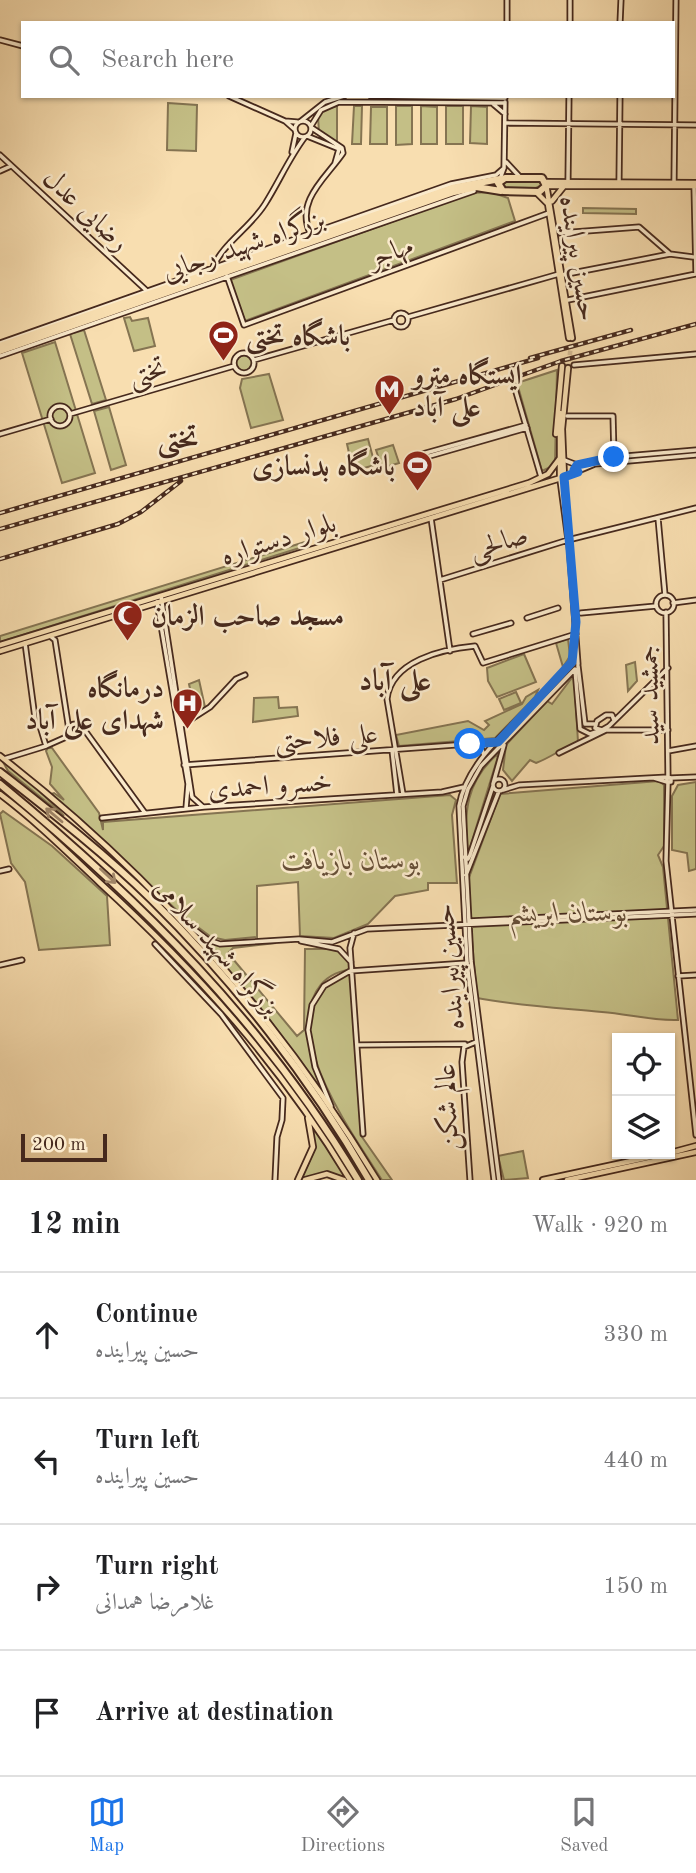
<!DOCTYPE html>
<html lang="en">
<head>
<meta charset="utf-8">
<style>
  :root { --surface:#fff; --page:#f6f6f6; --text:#202124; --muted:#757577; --line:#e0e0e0; --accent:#1a73e8 }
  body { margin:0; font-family:"Old Standard TT",Amiri,serif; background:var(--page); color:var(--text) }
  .controls { position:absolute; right:21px; bottom:21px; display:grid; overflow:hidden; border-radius:0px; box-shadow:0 2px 5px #0004 }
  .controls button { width:63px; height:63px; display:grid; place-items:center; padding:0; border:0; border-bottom:2px solid var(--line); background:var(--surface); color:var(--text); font:35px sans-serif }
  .scale { position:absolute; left:21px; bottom:18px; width:86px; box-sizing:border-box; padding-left:7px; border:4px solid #46291d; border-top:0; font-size:19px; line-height:24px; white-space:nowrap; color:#46291d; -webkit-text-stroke:5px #faeacc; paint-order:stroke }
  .stop { position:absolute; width:21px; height:21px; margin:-16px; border:5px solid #1a73e8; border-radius:50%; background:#fff }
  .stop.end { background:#1a73e8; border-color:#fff; box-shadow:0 2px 7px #0008 }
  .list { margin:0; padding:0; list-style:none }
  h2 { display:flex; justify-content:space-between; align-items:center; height:91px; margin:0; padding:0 28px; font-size:30px }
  h2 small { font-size:23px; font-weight:400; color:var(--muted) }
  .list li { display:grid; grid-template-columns:46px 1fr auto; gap:21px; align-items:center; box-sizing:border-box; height:126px; padding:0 28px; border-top:2px solid var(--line) }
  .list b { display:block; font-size:26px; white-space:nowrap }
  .list p { margin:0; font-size:23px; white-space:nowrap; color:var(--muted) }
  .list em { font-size:23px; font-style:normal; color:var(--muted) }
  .icon { flex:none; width:38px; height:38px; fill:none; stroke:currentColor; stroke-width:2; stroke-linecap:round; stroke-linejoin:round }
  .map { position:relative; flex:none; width:696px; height:1180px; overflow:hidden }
  .search { position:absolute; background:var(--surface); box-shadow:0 2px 5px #0004; left:21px; right:21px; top:21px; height:77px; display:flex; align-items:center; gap:18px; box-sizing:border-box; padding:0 24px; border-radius:0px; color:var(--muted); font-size:26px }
  .sheet { height:595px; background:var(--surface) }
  nav { display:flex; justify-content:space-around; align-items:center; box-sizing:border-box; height:98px; border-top:2px solid var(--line); background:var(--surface); font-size:19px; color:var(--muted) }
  nav a { display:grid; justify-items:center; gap:4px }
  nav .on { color:var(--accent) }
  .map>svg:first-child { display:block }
  .green { fill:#c4bf86; stroke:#857452; stroke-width:2 }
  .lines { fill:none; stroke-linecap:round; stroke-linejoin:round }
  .primary-tunnel { stroke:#d4ba93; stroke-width:4.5; stroke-dasharray:4.5 2; stroke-linecap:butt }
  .secondary-casing { stroke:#46291d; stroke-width:7 }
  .primary-casing { stroke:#46291d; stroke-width:8 }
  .highway-casing { stroke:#46291d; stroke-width:10 }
  .secondary { stroke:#faeacc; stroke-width:3.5 }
  .primary { stroke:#f8deb0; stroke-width:4.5 }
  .highway { stroke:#f8deb0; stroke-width:6 }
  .rail-casing { stroke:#46291d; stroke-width:4.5 }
  .rail { stroke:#faeacc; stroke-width:2; stroke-dasharray:5; stroke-linecap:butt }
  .oneway { stroke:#9f8466 }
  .route { stroke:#1a73e8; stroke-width:9 }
  .labels { text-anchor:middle; stroke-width:5; stroke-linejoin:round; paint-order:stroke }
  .street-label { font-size:28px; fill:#46291d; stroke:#faeacc }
  .poi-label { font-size:28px; font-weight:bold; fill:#46291d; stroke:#faeacc; text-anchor:start }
  .park-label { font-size:28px; font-style:italic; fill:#664e37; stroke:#faeacc }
  .neighbourhood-label { font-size:30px; font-weight:bold; fill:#46291d; stroke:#faeacc }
</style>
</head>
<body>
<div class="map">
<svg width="696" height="1180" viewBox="0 0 696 1180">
  <rect width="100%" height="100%" fill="#f8deb0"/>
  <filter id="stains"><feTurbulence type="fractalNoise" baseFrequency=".00286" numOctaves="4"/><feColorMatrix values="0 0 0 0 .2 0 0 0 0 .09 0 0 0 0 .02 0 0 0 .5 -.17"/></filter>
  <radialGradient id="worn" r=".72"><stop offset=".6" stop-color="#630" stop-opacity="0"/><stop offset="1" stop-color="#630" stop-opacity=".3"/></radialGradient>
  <path class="green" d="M168,103L197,105L196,151L167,150Z
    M337,106V143L319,133L318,116L323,110Z
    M354,106H362L361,144H352Z
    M396,106H412V144L396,145Z
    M421,106L437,107V144H421Z
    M446,106H463V144H446Z
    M471,106L487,107V144L470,143Z
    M371,107H387V144H370Z
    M508,181H540L542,185L532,190L504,188L502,185Z
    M491,192L508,198L515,221L245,321L230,280L472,193Z
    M583,208L636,209V214L583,213Z
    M130,317L132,321L148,318L155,346L134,351L124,318Z
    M84,330L106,400L92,404L70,334Z
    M55,342L95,473L62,483L22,353Z
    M236 364a9 9 0 1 1 18 0a9 9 0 1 1-18 0Z
    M557,370L555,465L542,471L517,383Z
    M269,374L283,420L251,428L240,388L242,379Z
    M109,407L126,465L111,470L94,411Z
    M368,439L375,465L353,471L347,444Z
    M393,445L399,463L382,468L376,450Z
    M308,541L309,545L0,642V636Z
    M568,639L570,656L563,667L556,643Z
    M524,654L536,682L497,697L488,681L487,668Z
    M635,662L637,681L628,691L626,665Z
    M574,675L578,742C562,748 552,757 536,763L530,760L512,781L503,770L506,745L547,701L552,704Z
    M199,680L205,707L183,720L180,702L192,698L189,684Z
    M538,690L535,697L495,738L399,746L396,735L468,721L484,730L489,725L485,721L522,704L526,697Z
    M516,692L521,703L504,710L499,699Z
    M278,697L279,708L297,707L298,716L253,722L254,698Z
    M48,748H52L99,813L103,830V822L450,795L456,800L452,815L457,883H428V890L395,896L368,924L334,938L300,936L298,882L257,886V937L225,940L211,937L182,915L51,794L54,793L64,800L50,784L52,767L46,751Z
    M499,753L468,854C463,814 466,780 499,753Z
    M2,760L39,790L64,816L8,771Z
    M659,781L664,785V846L658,855L663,867L678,1020C652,1021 628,1014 602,1012C560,1008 519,1006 477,998L467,883L500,794Z
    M696,782V869L689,871L687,853L672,850V796L678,785Z
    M3,811L52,846L107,896L110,945L39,950L25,882L11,863L0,814Z
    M186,924L216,945L276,943L233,948L228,953L297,1036L304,1030L305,949H334L345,956L356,969C290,973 305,1057 326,1095L256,1002Z
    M351,973L362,1137L392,1180H382C354,1136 253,1000 351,973Z
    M311,1123L349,1180L326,1173L301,1180L314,1151Z
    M523,1151L528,1178L504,1180L498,1156Z"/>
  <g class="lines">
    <path class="primary-tunnel" d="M568,368L572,338"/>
    <defs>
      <path id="secondary" d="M507,23V0
        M570,23V0
        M620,23L621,0
        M0,40L23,46
        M229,96L285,121
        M371,96L505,98
        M492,103L505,114
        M295 129a8 8 0 1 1 16 0a8 8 0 1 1-16 0Z
        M301,121L325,102L344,96
        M505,123L696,125
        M311,126L321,110L339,102L505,103
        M294,129L285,121L297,122
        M307,136L339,149L335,163
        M292,152L296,133
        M0,155L147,291
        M506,162L519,176
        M0,171L11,166
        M500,179L504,168L505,102
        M568,181L569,96
        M619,182L620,96
        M674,183L676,0
        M694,186L696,274
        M310,233C295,200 327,177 343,153L342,148L312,128
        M560,233L639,227L670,254
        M212,269C223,243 250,228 265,204C279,182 289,158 305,137
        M562,275L670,254L693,257
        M227,276L244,325L549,213
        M568,300L696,274
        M394 320a7 7 0 1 1 14 0a7 7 0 1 1-14 0Z
        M408,317L559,274
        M0,343L451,184L496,175L504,168
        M234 363a10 10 0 1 1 20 0a10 10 0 1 1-20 0Z
        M0,356L474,191
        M254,360L394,320
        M574,365L696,354
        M513,382L541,477
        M50 416a10 10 0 1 1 20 0a10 10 0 1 1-20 0Z
        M70,414L234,366
        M567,416H613L614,457
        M0,434L51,419
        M415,456L526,425
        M416,460L527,428
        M564,460L577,465L614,457L696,450
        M560,480L568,540
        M431,518L450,651
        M658,518L665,595
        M440,580L568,540L696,508
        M656 604a9 9 0 1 1 18 0a9 9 0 1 1-18 0Z
        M161,596L192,797L202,806
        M157,602L188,784L186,808
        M673,603L696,600
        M581,613L656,606
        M527,618L558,608
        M473,634L511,623
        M50,636L55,640L69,730
        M25,643L35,718
        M572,662L576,634
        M578,664L564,477L595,464L696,455
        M578,666L585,724H595
        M614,720L612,715H606L597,721L595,728L602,730L609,726L668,668
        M39,723L46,746
        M70 729a5 5 0 1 1 10 0a5 5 0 1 1-10 0Z
        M182,725L210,707L236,679L245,675
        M80,729L86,732L145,813
        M472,745L482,750L484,755
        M392,750L397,795
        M668,751L696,746
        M559,753L606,730H668
        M4,759L46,746L73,734
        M184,765L496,742
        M667,777L671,778V782H667Z
        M654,778L667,782
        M671,778L696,777
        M493 785a6 6 0 1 1 12 0a6 6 0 1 1-12 0Z
        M668,783L666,861L696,1135
        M493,784L504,745
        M503,790L519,785L668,777L666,612
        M403,794L387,699C391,661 442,649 475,646L483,663L576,634
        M102,818L204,807L442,792L464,787
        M464,857L468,859L470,855L493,786
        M0,871L9,869
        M466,875L499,791
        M182,920L208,940L220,944L299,939L332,942L367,929L696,914
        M469,921L696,910
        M354,933L350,948L363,1134
        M301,941L339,949L351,962
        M155,944L221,1014L283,1098L282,1120L277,1137L275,1180
        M0,965L22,960
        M678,976L696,975
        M358,1045L465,1044
        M331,1106L315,1067L308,1030L312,1005L324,986L350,971L467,963
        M470,1180L462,1062L464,1047L476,1042
        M494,1180L467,963L459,806C469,749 537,710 570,665
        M499,1180L471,961L463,806L468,789L481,766L575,669L580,729L590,734L602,730"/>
      <path id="primary" d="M546,182L696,183
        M546,184L572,338
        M547,186H696
        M536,192L548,204L569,338
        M552,201L564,186
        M560,413V479
        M556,434L562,366
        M0,645L529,483L548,474L560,458
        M0,651L564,477L562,429L568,368
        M0,756C151,873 278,1017 377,1180
        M0,794C36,821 67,852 100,883C198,973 281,1065 350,1180
        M670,1153L696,1146
        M298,1180L313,1147L308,1118
        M305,1180L327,1174L344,1180
        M543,1180L664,1154
        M567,1180L696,1152"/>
      <path id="highway" d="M505,178H542L546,186L539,192L503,191L498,183Z
        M0,346L452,188L500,179
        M0,351L454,192L476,187L501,191
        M0,772C51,812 104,853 151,899C234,981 311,1079 369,1180
        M0,784C141,900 264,1023 358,1180"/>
    </defs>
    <use href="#secondary" class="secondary-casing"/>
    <use href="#primary" class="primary-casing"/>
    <use href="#highway" class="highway-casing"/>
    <use href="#secondary" class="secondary"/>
    <use href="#primary" class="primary"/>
    <use href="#highway" class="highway"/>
    <defs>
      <path id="rail" d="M530,358L631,330
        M0,513L538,358
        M0,529L456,399L561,361L696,324
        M0,559L118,524L141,512L181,481"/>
    </defs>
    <use href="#rail" class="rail-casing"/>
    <use href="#rail" class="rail"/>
  </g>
  <defs><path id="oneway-shaft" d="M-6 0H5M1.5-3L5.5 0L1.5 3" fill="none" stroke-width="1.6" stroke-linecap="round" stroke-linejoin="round" transform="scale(1.75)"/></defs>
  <g class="oneway">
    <use href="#oneway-shaft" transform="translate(54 815) rotate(-140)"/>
    <use href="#oneway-shaft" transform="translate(108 876) rotate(43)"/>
  </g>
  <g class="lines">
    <path class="route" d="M470,744L498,742L572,662L576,622L564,477L578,472L574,470L577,465L614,457"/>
  </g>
  <defs>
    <symbol id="stadium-pin" viewBox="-11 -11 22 30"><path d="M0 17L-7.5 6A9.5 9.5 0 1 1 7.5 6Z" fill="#8f2418" stroke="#faeacc"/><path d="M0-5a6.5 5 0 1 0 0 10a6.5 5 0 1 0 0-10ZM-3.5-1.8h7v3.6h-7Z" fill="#fff"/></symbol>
    <symbol id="metro-pin" viewBox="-11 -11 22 30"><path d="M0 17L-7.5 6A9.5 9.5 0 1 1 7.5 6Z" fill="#8f2418" stroke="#faeacc"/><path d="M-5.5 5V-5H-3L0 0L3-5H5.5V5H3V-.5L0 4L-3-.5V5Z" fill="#fff"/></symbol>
    <symbol id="mosque-pin" viewBox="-11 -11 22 30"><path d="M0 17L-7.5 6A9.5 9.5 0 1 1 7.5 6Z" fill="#8f2418" stroke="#faeacc"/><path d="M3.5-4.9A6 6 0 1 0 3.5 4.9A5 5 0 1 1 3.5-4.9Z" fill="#fff"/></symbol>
    <symbol id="hospital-pin" viewBox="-11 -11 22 30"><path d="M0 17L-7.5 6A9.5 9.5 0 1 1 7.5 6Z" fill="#8f2418" stroke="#faeacc"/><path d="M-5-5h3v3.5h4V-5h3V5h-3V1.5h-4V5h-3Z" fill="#fff"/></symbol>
  </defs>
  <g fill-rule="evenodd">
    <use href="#stadium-pin" x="206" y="318" width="35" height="47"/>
    <use href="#metro-pin" x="372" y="372" width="35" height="47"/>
    <use href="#stadium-pin" x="400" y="448" width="35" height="47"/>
    <use href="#mosque-pin" x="110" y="598" width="35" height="47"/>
    <use href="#hospital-pin" x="170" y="686" width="35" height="47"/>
  </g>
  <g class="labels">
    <g class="street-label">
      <text transform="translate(87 209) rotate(43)" y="10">رضایی عدل</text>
      <text transform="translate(243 244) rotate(-19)" y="10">بزرگراه شهید رجایی</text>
      <text transform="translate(390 251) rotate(-20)" y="10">مهاجر</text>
      <text transform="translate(580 258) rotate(81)" y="10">حسین پیراینده</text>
      <text transform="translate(147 371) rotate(-16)" y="10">تختی</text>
      <text transform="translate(278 538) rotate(-17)" y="10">بلوار دستواره</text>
      <text transform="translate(498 541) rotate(-17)" y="10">صالحی</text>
      <text transform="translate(648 695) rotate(-91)" y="10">جمشید سید</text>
      <text transform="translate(326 736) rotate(-4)" y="10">علی فلاحتی</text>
      <text transform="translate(270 784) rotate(-4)" y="10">خسرو احمدی</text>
      <text transform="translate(218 946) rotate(48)" y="10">بزرگراه شهید سلامی</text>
      <text transform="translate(448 967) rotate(-95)" y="10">حسین پیراینده</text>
      <text transform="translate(446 1107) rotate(-92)" y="10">عالم شکن</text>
    </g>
    <g class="poi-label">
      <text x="246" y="345">باشگاه تختی</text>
      <text x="413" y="384">ایستگاه مترو<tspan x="413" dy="32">علی آباد</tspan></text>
      <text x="395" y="475" text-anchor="end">باشگاه بدنسازی</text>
      <text x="151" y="625">مسجد صاحب الزمان</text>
      <text x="164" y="697" text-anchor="end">درمانگاه<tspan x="164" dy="32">شهدای علی آباد</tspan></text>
    </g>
    <g class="park-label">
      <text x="351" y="869">بوستان بازیافت</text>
      <text x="568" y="921">بوستان ابریشم</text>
    </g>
    <g class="neighbourhood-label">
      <text x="178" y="448">تختی</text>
      <text x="395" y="690">علی آباد</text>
    </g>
  </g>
  <rect width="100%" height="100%" filter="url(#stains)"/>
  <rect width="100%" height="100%" fill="url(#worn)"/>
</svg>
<div class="controls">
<button><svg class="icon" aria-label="locate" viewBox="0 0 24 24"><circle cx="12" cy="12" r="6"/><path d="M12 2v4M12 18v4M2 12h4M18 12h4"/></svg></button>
<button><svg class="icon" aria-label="layers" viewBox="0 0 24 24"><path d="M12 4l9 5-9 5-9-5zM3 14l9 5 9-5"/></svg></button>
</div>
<div class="scale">200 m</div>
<div class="stop" style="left:470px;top:744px"></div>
<div class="stop end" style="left:614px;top:457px"></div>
<div class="search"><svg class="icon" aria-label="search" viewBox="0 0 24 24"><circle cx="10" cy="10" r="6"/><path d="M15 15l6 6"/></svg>Search here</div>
</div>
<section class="sheet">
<h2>12 min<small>Walk · 920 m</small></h2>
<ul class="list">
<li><svg class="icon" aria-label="ahead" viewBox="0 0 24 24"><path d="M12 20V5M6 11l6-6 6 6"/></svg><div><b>Continue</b><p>حسین پیراینده</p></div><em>330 m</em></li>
<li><svg class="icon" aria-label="left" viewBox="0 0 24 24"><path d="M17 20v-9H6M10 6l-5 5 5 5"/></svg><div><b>Turn left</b><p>حسین پیراینده</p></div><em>440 m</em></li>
<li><svg class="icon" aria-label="right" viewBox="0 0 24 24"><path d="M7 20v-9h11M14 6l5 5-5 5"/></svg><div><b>Turn right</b><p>غلامرضا همدانی</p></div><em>150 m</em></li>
<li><svg class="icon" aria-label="arrive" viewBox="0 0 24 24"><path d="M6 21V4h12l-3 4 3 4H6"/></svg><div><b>Arrive at destination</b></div></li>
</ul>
</section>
<nav>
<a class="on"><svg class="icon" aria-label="map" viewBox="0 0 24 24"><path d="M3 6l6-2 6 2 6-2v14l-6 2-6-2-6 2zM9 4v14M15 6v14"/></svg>Map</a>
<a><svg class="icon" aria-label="directions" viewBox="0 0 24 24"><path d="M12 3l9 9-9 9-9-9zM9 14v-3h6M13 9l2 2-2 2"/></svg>Directions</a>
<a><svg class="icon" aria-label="saved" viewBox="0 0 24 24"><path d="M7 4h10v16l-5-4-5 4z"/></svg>Saved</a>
</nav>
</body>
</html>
